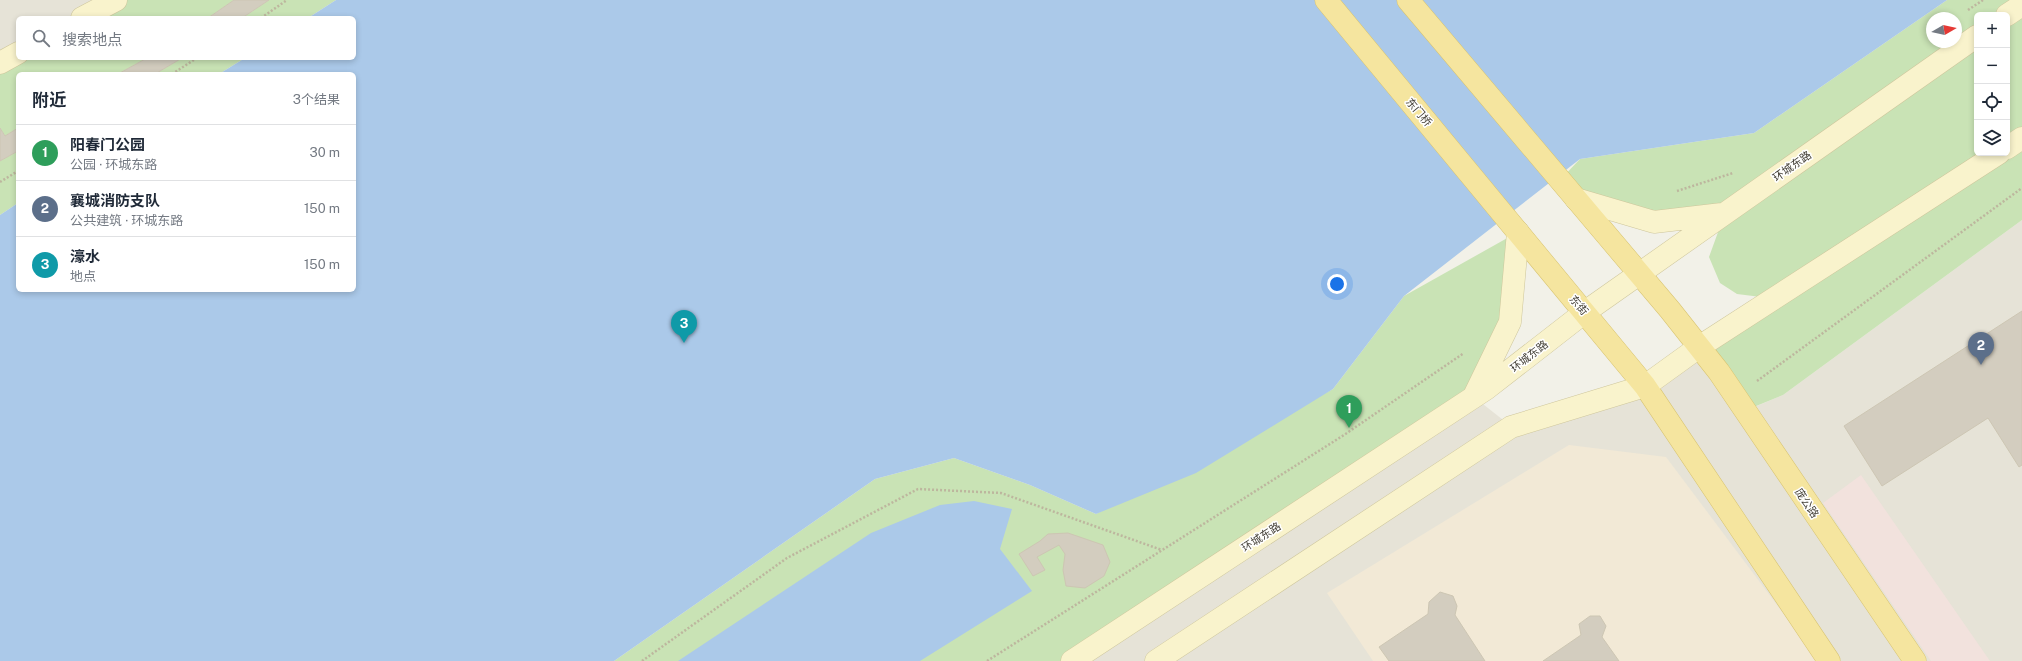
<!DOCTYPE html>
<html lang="zh">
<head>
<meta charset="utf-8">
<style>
  :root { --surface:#fff; --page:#f6f6f7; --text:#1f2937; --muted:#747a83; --line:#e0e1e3; --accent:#1a73e8 }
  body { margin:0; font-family:"Public Sans","Noto Sans SC",sans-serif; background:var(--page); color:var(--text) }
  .controls { position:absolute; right:12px; top:12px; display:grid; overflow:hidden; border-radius:6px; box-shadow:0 2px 6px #0003 }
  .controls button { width:36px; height:36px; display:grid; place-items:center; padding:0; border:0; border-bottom:1px solid var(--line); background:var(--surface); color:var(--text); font:20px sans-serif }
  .compass { position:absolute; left:1926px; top:12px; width:36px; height:36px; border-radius:50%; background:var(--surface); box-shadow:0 2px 6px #0003; rotate:81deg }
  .you { position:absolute; left:1337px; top:284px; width:14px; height:14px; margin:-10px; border:3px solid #fff; border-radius:50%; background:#1a73e8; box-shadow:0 0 0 6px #1a73e833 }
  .badge { display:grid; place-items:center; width:26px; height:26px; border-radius:50%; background:var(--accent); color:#fff; font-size:13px; font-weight:700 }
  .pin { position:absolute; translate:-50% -33px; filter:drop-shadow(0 1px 2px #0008) }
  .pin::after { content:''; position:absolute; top:21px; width:14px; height:12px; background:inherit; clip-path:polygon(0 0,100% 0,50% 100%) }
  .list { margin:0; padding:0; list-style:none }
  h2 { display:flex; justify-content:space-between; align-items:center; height:52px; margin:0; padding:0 16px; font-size:17px }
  h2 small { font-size:13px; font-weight:400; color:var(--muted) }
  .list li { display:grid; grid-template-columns:26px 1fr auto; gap:12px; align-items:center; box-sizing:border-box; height:56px; padding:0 16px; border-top:1px solid var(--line) }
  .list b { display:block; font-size:15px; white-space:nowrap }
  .list p { margin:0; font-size:13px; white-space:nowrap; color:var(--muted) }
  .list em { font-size:13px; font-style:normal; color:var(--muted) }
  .icon { flex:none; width:22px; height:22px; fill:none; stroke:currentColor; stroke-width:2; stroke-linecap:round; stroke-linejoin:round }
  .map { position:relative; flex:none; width:2022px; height:661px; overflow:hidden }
  .search { position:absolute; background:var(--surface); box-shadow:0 2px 6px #0003; left:16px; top:16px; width:340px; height:44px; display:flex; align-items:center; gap:10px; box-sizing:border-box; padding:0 14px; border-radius:6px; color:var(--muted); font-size:15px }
  .panel { position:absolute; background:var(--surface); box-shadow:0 2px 6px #0003; left:16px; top:72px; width:340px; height:220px; border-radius:6px }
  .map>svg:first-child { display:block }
  .residential { fill:#e6e3d7 }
  .commercial { fill:#f2e9d6 }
  .medical { fill:#f2e2dd }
  .green { fill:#c9e3b5; fill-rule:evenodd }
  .water { fill:#abc9e9 }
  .building { fill:#d3cdbf; stroke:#cdc6b3 }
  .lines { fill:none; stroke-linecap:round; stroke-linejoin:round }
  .secondary-casing { stroke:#cec69c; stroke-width:23 }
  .primary-casing { stroke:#d8c471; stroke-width:23 }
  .path { stroke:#bdb69e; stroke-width:2.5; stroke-dasharray:2 2; stroke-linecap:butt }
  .secondary { stroke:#f9f3cc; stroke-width:22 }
  .primary { stroke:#f5e59f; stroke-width:22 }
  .labels { text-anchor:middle; stroke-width:3; stroke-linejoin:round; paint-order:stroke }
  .street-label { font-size:11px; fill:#454138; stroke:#fff }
</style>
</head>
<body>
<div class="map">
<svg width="2022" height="661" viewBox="0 0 2022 661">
  <rect width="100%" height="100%" fill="#f2f1e8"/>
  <path class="residential" d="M0,0H116L82,18H18V53L0,63Z
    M2022,220V661H1045L1474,397L1512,427L1645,386L1699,347L1745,411L1783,395Z"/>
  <path class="commercial" d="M1569,445L1666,457L1819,661H1373L1327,593Z"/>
  <path class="medical" d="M1861,475L1990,661H1931L1823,503Z"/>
  <path class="green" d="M116,0H234L208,18H82Z
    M269,0H336L308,18H242Z
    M1947,0H2022V220L1783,395L1744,411L1699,347L1769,298L1737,294L1720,283L1709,257L1725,213L1654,222L1560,180L1580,159L1754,133ZM1977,15H2007V153H1977ZM1932,18H1956V42H1932Z
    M18,58H147L118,74H18V128L5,136L0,128V63Z
    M182,58H245L219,74H155Z
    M18,151V203L0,215V161Z
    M1518,232L1510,322L1474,397L1072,661H614L875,479L954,458L1030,485L1096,514L1333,389L1404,296Z"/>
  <path class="water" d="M336,0H1947L1754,133L1580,159L1404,296L1333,389L1196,473L1096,514L1030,485L954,458L875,479L614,661H0V215L18,203V290H354V74H219L245,58H354V18H308Z
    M974,501L1012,509L1000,549L1032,591L920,661H678L871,533L940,505Z"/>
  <path class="building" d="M234,0H269L242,18H208Z
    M147,58H182L155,74H118Z
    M0,128L5,136L18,128V151L0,161Z
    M2022,311V465L2019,467L1988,418L1882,486L1844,426Z
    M1068,533L1103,545L1110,562L1104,576L1085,588L1066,586L1063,570L1065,554L1059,545L1037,557L1045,570L1033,576L1019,554L1040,541L1048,534Z
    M1440,592L1453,596L1457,606L1455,615L1485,661H1389L1379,647L1428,614L1429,602Z
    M1590,616H1600L1606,626L1602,637L1619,661H1543L1581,635L1579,624Z"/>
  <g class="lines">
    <defs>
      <path id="secondary" d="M2007,15L2022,5
        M82,18L116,0
        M0,63L18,53
        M2007,148L2022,138
        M1576,199L1654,222L1722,214
        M1474,396L1510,322L1518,232
        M1072,661L1486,389L1585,312L1977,36
        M1156,661L1511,427L1645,386L1699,347L1999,153"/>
      <path id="primary" d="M1326,0L1645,386L1829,661
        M1408,0L1670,310L1719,372L1915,661"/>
    </defs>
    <use href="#secondary" class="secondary-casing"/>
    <use href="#primary" class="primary-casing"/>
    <path class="path" d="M1968,10L1983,0
      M261,18L287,0
      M172,74L197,58
      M0,182L18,171
      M1677,191L1733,173
      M1757,381L2022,188
      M642,661L787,558L918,489L1001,493L1162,550
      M987,661L1344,435L1464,353"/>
    <use href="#secondary" class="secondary"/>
    <use href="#primary" class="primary"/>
  </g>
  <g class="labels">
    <g class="street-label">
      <text transform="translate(1419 112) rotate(50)" y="4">东门桥</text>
      <text transform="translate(1792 166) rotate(-35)" y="4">环城东路</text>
      <text transform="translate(1579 305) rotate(50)" y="4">东街</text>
      <text transform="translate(1529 356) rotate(-38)" y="4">环城东路</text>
      <text transform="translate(1807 503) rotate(56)" y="4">庞公路</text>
      <text transform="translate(1261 537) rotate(-33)" y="4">环城东路</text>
    </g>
  </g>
</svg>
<div class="controls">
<button>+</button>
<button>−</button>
<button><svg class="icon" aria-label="locate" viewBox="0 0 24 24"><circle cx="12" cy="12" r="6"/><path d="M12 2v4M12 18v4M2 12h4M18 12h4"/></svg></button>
<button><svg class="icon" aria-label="layers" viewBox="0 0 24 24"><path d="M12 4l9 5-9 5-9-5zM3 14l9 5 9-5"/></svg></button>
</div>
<svg class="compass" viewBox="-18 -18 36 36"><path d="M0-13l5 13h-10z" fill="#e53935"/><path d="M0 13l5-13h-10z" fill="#747a83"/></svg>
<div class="you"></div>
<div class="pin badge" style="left:1349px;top:428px;background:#2e9e5b">1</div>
<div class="pin badge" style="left:1981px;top:365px;background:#5c6f8a">2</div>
<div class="pin badge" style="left:684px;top:343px;background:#0f9aa8">3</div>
<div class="search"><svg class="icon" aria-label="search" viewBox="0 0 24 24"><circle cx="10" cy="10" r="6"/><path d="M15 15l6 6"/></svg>搜索地点</div>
<section class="panel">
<h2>附近<small>3个结果</small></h2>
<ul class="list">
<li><span class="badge" style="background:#2e9e5b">1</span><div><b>阳春门公园</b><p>公园 · 环城东路</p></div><em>30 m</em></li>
<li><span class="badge" style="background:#5c6f8a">2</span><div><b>襄城消防支队</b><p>公共建筑 · 环城东路</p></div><em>150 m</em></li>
<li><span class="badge" style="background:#0f9aa8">3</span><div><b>濠水</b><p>地点</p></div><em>150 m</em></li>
</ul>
</section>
</div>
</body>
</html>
